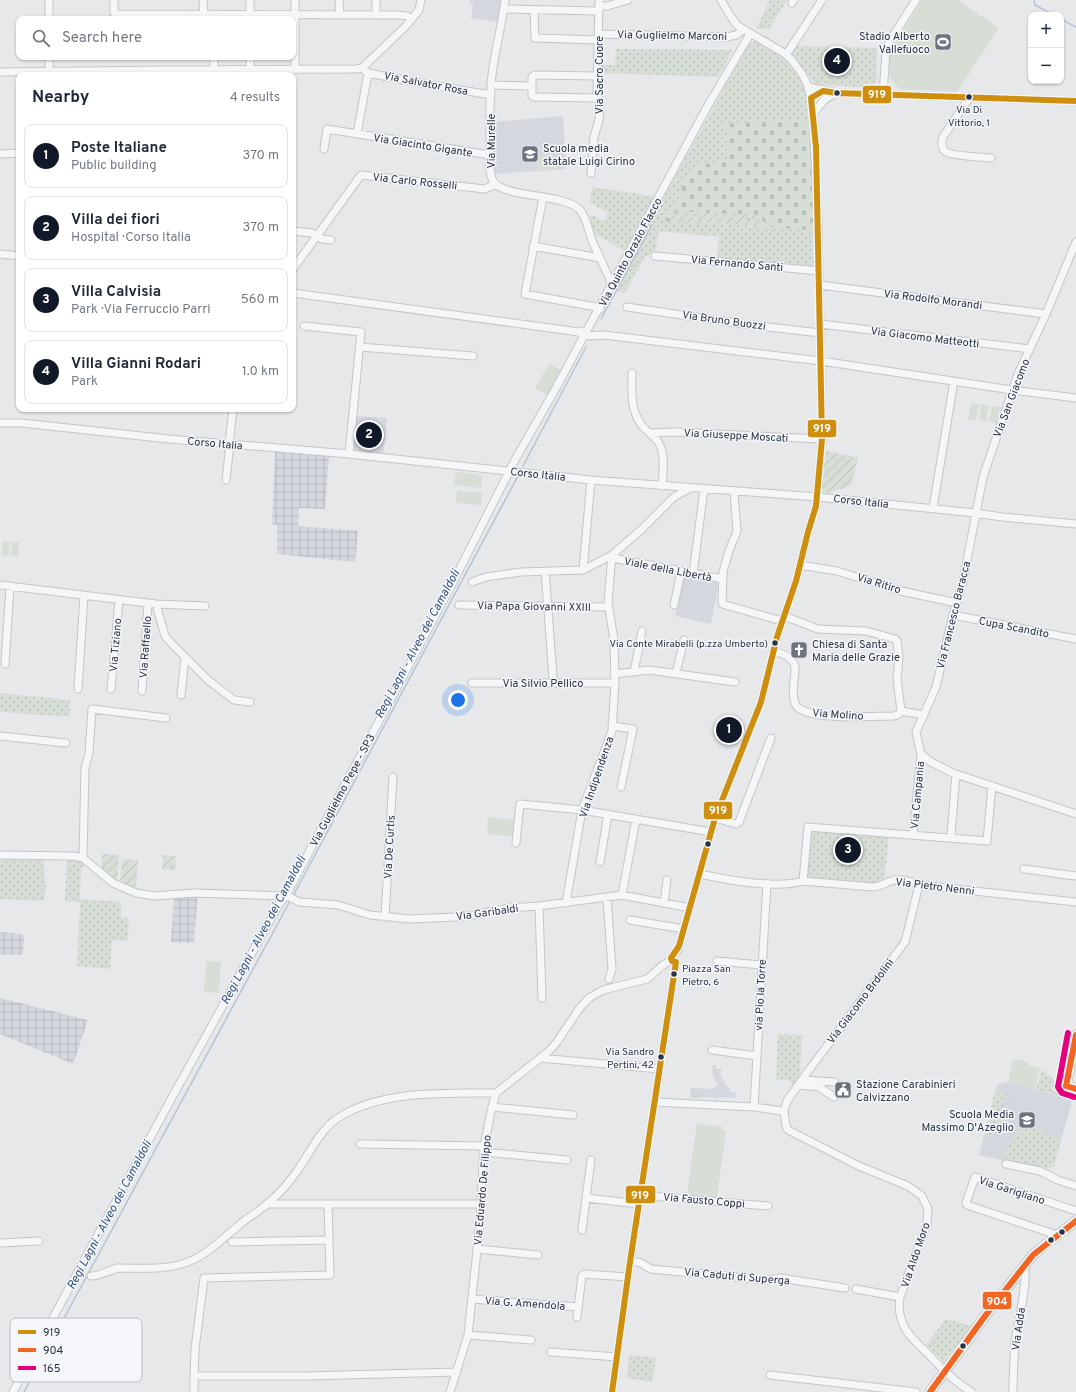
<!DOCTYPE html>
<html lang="en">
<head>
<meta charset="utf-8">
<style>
  :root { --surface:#fff; --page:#f2f2f3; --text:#1f2937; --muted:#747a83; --line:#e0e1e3; --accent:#111827 }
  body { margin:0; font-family:Overpass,sans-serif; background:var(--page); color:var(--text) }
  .controls { position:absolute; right:12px; top:12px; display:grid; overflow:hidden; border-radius:8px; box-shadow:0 1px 3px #0004 }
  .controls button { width:36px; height:36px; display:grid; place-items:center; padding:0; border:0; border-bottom:1px solid var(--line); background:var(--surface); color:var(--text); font:20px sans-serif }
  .you { position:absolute; left:458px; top:700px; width:14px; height:14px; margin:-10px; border:3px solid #fff; border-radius:50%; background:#1a73e8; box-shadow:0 0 0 6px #1a73e833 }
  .badge { display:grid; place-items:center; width:26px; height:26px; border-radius:50%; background:var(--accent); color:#fff; font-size:13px; font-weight:700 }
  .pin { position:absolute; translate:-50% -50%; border:2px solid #fff; box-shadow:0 1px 4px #0006 }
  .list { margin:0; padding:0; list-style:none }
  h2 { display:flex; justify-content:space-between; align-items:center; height:52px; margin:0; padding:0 16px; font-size:17px }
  h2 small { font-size:13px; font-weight:400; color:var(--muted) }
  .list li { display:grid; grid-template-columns:26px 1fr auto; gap:12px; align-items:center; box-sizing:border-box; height:64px; margin:0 8px 8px; padding:0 8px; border:1px solid var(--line); border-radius:8px }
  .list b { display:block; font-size:15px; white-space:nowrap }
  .list p { margin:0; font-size:13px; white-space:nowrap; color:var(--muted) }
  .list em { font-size:13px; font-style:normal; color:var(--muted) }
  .icon { flex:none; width:22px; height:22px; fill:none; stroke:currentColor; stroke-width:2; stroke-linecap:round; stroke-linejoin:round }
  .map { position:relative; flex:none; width:1076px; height:1392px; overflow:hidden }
  .search { position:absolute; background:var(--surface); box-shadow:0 1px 3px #0004; left:16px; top:16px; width:280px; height:44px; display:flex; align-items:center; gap:10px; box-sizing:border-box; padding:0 14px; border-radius:8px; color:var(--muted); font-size:15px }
  .panel { position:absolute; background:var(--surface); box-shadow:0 1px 3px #0004; left:16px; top:72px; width:280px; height:340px; border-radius:8px }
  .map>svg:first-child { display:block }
  .built { fill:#d4d7dd }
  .industrial { fill:url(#industrial-grid) }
  .grass { fill:url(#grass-dots) }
  .cemetery { fill:url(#cemetery-stones) }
  .garden { fill:url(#garden-furrows) }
  .pitch { fill:#d6ded6 }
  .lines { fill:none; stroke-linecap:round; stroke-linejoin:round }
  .stream { stroke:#b4c4d5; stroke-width:1.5 }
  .minor-casing { stroke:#c4c6c8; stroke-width:9 }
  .major-casing { stroke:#c2c5c8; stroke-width:11 }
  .minor { stroke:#f5f6f7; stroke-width:7 }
  .major { stroke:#f8f8f8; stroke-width:9 }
  .bus-1-casing { stroke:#f4f6f9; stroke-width:9 }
  .bus-2-casing { stroke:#f4f6f9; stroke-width:9 }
  .bus-3-casing { stroke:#f4f6f9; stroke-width:9 }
  .bus-1 { stroke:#ce8f0e; stroke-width:6 }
  .bus-2 { stroke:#f26522; stroke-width:6 }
  .bus-3 { stroke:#e5007d; stroke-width:6 }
  .bus-dot { fill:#2b3445; stroke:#f4f6f9; stroke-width:1.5 }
  .labels { text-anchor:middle; stroke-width:3; stroke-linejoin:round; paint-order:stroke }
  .bus-label { font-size:10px; fill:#2b3445; stroke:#f4f6f9; text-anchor:end }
  .street-label { font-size:11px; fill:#2b3445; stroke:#f4f6f9 }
  .poi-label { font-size:11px; fill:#2b3445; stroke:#f4f6f9; text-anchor:start }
  .water-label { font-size:12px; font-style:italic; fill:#34527a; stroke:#f4f6f9 }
  .key { fill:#f4f6f9; stroke:#b8bcc3; stroke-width:1 }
  .key-label { font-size:11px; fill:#2b3445 }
  .line-badge { stroke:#f4f6f9; stroke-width:1.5 }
  .badge-label { font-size:11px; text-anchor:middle; font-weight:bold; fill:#fff }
</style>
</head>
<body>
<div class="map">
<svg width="1076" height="1392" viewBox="0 0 1076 1392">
  <defs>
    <pattern id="industrial-grid" width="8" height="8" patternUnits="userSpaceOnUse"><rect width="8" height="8" fill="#d4d7dd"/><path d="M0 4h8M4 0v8" fill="none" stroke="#b6b9bf"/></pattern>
    <pattern id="grass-dots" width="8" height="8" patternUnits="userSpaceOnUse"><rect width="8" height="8" fill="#d6ded6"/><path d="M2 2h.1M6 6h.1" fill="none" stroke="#b8bfb9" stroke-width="1.8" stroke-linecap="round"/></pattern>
    <pattern id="cemetery-stones" width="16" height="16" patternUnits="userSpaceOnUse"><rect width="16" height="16" fill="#d6ded6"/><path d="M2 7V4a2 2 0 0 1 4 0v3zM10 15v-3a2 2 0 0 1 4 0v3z" fill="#b8bfb9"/></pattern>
    <pattern id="garden-furrows" width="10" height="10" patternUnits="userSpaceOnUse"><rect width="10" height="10" fill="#d6ded6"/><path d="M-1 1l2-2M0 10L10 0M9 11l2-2" fill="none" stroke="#b8bfb9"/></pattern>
  </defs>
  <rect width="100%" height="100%" fill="#e6e8ea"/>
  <path class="built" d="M470,0H502L498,22L471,18L473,4L470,3Z
    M563,116L566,169L495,174L494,122Z
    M354,416L387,418L383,455L350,452Z
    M683,575L719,582L711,624L675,616Z
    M712,1065H716V1069H721V1071L720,1073L726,1086H728L731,1092H736L735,1098L720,1097L717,1099L713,1097L691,1098L690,1088L713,1089V1088L718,1085L712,1073L713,1071L712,1070H713Z
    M1008,1082L1023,1085L1050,1095L1053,1090L1073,1097L1054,1166L1042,1170L979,1155L996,1088L998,1084Z"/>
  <path class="industrial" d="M275,451L329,456L325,509L299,508L298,526L358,531L355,562L277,554V525L272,524Z
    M198,890L194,943L171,942L174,898Z
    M0,932L14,933L24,935L23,955H0Z
    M0,998L88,1020L73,1064L0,1034Z"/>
  <path class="grass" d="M770,0H787L769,29H756Z
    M756,41L784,58L801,81L806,91L812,119L727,160L722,164L666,221L816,230V264L813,267L717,259L719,237L659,231L655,252L645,257L624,294L616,290L656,211L749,43Z
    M795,46L877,48V78L876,82L867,87L816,85L791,54Z
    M616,49L733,50L718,77L602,73V65H615Z
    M592,187L657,197L626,252L589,230L585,218L594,215L604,221L608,213L590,202Z
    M0,693L70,700V717L0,712Z
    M814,830L888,836L889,837L884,881L877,884L812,879L807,872L810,834L811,831Z
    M0,858H43L46,889L44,901L0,899Z
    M67,858L80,859L85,863L81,871L80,899L121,902V918H129L128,941L112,940L110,969L77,966L80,902L65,901Z
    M778,1034L802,1035L800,1075L792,1087L791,1081L780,1079L776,1080Z
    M1042,1069L1062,1086L1060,1092L1053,1090L1050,1095L1036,1090Z
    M996,1088L1011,1098L1010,1100L1005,1097L1000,1103L1011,1110L993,1136H990L987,1140L983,1139Z
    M1025,1120L1049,1136L1055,1137L1062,1133L1054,1166L1042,1170L1003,1161L1002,1156Z
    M945,1320H950L972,1326L944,1362L926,1345Z
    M630,1355L656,1358L652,1382L626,1378Z"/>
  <path class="cemetery" d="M812,119L816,230L666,221L694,164H721V160H727L725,124Z"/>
  <path class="garden" d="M676,211L765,215V217L760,218L674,215Z
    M673,216L760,220L765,221L764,226L670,221Z
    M826,451L858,458L851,486L828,493L820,491Z
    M102,854L119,855L117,881L102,868Z
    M163,855L176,856L175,870L162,869Z
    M122,859L138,860L136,885L134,888L120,883Z"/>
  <path class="pitch" d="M922,0H958L999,28L957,92L901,89L896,86L890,77L889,64L891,49Z
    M831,49H842V66H830Z
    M556,154L557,169L536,171L535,155Z
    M549,364L562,371L548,395L535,388Z
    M971,403L979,404L976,420L968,419Z
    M981,404L989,406L986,421L979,420Z
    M992,406L1000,407L997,423L989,422Z
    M456,472L482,475L481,488L454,485Z
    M457,491L482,493L481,505L456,503Z
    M3,541L10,542L9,556L2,555Z
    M12,542H19L18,557L11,556Z
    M488,817L515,820L514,836L487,834Z
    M206,961L221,962L219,993L204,992Z
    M1013,1059L1028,1062V1065L1040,1068L1035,1089L1023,1085L1008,1082Z
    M697,1123L723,1127L722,1130H726L717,1197L687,1194Z"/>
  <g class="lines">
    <path class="stream" d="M1034,0L1035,5L1054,15
      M1061,19L1076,27
      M601,319L652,225
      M523,466L586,347
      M293,896L518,476
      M24,1392L290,901"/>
    <defs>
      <path id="minor" d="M114,0V13L117,14L398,15L407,16L412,19
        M203,0L204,15
        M250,0V19
        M295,0V70
        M339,0L340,15
        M505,0C502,25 495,50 492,75C489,98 490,122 490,145C490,156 488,171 493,181C503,198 562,193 579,209C588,218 588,233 594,245C600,258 606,271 612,284
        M792,3L794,0
        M599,6H607L628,0
        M504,9L599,11
        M534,10L535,38L599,40
        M376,15V0
        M49,19V0
        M599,34L727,37L736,35L743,30
        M786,55L822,0
        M362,68L368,73L430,85L491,95
        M214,69V57
        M250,70V57
        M49,71V57
        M0,72L166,70L356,69L362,68L406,26L419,10L421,0
        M491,85L532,86V96L534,97L598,98
        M532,86V77L535,75L597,76
        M808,87L837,93L1076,101
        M883,94L886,51L889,42L916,0
        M970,97L943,137C941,143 941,148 946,152C951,156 982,157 991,158
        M813,114L824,100L836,93
        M357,134L368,73
        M324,149L327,129L490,155
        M0,154L19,153
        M591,173L594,137L599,120L600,105L597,94L599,0
        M543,197L525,294L596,307L600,309
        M293,231L312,233L322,239L331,240
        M1076,242L1046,314L1018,374L983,477L963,581L953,615L936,687L916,732L921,754L931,762L953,773L1076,814
        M533,246L600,258
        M0,254L19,256
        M655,256L819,271
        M293,269L361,175L485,189L496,184
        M820,285L1046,314
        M293,293L579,332L583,331
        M627,307L743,324L820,333
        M820,324L1030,349
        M304,326L361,332L349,454
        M579,332L584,336L604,335L821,361L1012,390L1076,398
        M360,347L473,356
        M632,373C632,390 630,410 641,424C647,433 658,437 661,448C665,459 663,474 662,486
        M0,423H22L169,439L349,454L591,480L817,497L975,513L1002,517L1076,524
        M651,433L675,432L822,439
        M229,444L233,409
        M226,480L230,444
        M734,491L737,531L729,551L723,572L722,604L782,621
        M933,508L953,387
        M613,558L723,579
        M800,565L837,571L901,591L957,603
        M583,570L591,480
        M545,571L553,677
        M693,574L704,489
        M472,582L486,577L521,572L583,570L612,555L642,529L674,497L690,488
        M0,585L156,604L205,606
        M156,604L165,636L172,644L208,680L234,700L250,702
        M459,605L609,607
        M674,605L681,572
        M953,615L1076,639
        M784,616L818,629L866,631L895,639L897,641L899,658L897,679L901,711
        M773,651C809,660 789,675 794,699C795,702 795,705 797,707C813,721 873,716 894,716L899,714L901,711
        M5,664L10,586
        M634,672L642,631
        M676,673L684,640
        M614,674L649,670L735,682
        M472,683H615
        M78,689L84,595
        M111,689L119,600
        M142,691L148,603
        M181,695L185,657
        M901,711L924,715
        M612,726L633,729L621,787
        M0,736L66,743
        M715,818L736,824L739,822L771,738
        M913,835L921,754
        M951,835L956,774
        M516,843L520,804L582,810L711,832
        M0,855L73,856L83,858L113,883L136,893L155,896L193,893L288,896L299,902L338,905L370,915L410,919L456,917L474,915L510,908L539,906L622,895L690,908
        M83,858L85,768L89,753L92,709L166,718
        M600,862L608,814
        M1024,869C1042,871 1058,874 1076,876
        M700,874C727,880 777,889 803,881L872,887C880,887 884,883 891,881C899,878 912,881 919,885L1076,902
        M803,881L808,827L987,841L992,786
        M622,895L636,819
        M607,898L612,969L609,979
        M566,903L582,810L612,731L615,683L614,640L608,602L612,555
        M664,903L667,880
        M539,906L542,998
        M385,917L393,777
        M630,920L684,929
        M672,956L677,951L679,946L715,818L761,702L777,637L796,581L808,532L816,506L822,439L818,222L813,114L811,98L807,84L802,74L791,59L784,53L738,26L731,17L721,0
        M717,961L761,965
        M712,1050L757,1056
        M540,1058L659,1069
        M802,1080L834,1082
        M798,1085L819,1087L834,1097
        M654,1102L754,1107L782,1111
        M492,1107L573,1115
        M754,1107L767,883
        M784,1110L787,1101L809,1070L905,942L919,885
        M784,1112L786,1126L788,1130L859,1166L908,1186L922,1196L928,1209L927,1224L900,1297C898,1309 900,1320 906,1330C912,1339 920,1346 927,1353C941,1367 955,1383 972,1392
        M360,1144L484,1146
        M484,1152L567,1160
        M1006,1164L1040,1171L1058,1180L1076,1186
        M640,1195L768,1206
        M586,1198L639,1204
        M268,1204H481
        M582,1230L591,1160
        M1057,1235L967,1205L966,1203L975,1177L1076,1211
        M232,1242L329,1240
        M0,1243L39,1241
        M477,1249L538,1255
        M630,1262H639L651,1269L767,1280L780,1278L845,1288
        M91,1276C101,1276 109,1270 118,1268C139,1268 162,1270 182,1264C206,1257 224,1237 244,1221C252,1215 261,1210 268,1203C278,1195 287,1185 295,1174C310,1154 319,1129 341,1116C385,1090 447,1093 496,1093
        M856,1289L900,1297
        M472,1299L578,1307
        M577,1317L582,1276L584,1274L628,1277
        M468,1335L531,1340
        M551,1352L617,1357
        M770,1375L916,1392
        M194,1376L195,1349L204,1278L330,1275L328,1204
        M13,1392L169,1103L279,904L285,897L450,588L515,460L556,388L707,107L750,34
        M194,1392V1376H307L457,1372
        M450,1392L468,1335L480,1222L484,1146L492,1107L496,1093L549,1051L557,1042L579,1009L589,998L603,990L647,979C655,974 662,962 672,961
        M612,1392L630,1262L676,962
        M1013,1392C1013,1376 1014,1359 1015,1343C1017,1326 1029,1280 1024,1266"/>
      <path id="major" d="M1076,1035L1066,1086L1076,1089
        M930,1392L985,1316L1033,1255L1046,1244L1076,1221"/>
    </defs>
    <use href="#minor" class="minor-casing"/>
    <use href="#major" class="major-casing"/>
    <use href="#minor" class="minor"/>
    <use href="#major" class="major"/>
    <defs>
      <path id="bus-1" d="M612,1392L630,1262L676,962L672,961L671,958L679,946L715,818L761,702L777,637L796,581L808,532L816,506L822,439L816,147L811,98L823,91L837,93L1076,101"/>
      <path id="bus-2" d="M1076,1035L1066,1086L1076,1089
        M930,1392L985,1316L1033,1255L1076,1221"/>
      <path id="bus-3" d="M1068,1033L1058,1087L1062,1093L1074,1097"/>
    </defs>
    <use href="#bus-1" class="bus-1-casing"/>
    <use href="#bus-2" class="bus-2-casing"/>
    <use href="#bus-3" class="bus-3-casing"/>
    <use href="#bus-1" class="bus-1"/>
    <use href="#bus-2" class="bus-2"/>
    <use href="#bus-3" class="bus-3"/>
  </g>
  <defs>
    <symbol id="stadium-square" viewBox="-11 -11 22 22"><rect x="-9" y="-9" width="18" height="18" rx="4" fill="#6c737f" stroke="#f4f6f9"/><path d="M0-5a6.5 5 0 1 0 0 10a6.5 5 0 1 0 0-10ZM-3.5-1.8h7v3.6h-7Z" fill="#fff"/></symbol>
    <symbol id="school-square" viewBox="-11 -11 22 22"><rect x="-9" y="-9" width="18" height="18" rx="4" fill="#6c737f" stroke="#f4f6f9"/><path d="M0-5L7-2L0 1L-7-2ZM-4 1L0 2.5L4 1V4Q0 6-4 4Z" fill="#fff"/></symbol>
    <symbol id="church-square" viewBox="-11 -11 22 22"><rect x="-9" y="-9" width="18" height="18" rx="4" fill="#6c737f" stroke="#f4f6f9"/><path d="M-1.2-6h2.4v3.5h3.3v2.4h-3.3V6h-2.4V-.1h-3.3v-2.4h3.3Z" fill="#fff"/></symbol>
    <symbol id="civic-square" viewBox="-11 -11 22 22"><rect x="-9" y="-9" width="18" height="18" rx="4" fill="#6c737f" stroke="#f4f6f9"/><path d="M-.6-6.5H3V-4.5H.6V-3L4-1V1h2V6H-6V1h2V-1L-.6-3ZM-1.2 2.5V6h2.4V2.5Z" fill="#fff"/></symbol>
  </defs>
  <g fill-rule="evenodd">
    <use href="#stadium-square" x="933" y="32" width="20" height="20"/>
    <use href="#school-square" x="520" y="144" width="20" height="20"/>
    <use href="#church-square" x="789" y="640" width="20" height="20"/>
    <use href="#civic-square" x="833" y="1080" width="20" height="20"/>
    <use href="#school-square" x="1017" y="1110" width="20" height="20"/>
  </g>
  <g class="bus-dot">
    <circle cx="837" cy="93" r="3.5"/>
    <circle cx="969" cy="97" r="3.5"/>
    <circle cx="775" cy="643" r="3.5"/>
    <circle cx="708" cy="844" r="3.5"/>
    <circle cx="674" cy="974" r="3.5"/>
    <circle cx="661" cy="1057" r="3.5"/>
    <circle cx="1062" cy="1232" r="3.5"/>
    <circle cx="1051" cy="1240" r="3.5"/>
    <circle cx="963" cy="1346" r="3.5"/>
  </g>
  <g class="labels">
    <g class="bus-label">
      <text x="969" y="113" text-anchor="middle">Via Di<tspan x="969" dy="13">Vittorio, 1</tspan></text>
      <text x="768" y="647">Via Conte Mirabelli (p.zza Umberto)</text>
      <text x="682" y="972" text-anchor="start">Piazza San<tspan x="682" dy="13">Pietro, 6</tspan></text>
      <text x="654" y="1055">Via Sandro<tspan x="654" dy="13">Pertini, 42</tspan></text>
    </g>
    <g class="street-label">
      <text transform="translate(672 35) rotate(1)" y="4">Via Guglielmo Marconi</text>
      <text transform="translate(599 75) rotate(-90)" y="4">Via Sacro Cuore</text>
      <text transform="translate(426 83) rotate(11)" y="4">Via Salvator Rosa</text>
      <text transform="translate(491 141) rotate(-90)" y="4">Via Murelle</text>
      <text transform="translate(423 145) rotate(9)" y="4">Via Giacinto Gigante</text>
      <text transform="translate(415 181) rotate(6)" y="4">Via Carlo Rosselli</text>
      <text transform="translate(630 252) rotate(-62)" y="4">Via Quinto Orazio Flacco</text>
      <text transform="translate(737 263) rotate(5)" y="4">Via Fernando Santi</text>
      <text transform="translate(933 299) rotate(7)" y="4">Via Rodolfo Morandi</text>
      <text transform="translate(724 320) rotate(8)" y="4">Via Bruno Buozzi</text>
      <text transform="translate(925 337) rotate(7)" y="4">Via Giacomo Matteotti</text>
      <text transform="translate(1011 398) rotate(-69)" y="4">Via San Giacomo</text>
      <text transform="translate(736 435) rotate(3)" y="4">Via Giuseppe Moscati</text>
      <text transform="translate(215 443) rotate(5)" y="4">Corso Italia</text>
      <text transform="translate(538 474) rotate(6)" y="4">Corso Italia</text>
      <text transform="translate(861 501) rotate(6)" y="4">Corso Italia</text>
      <text transform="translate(668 569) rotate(11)" y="4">Viale della Libertà</text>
      <text transform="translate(879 583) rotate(17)" y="4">Via Ritiro</text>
      <text transform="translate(534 606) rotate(1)" y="4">Via Papa Giovanni XXIII</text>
      <text transform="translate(953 615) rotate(-76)" y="4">Via Francesco Baracca</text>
      <text transform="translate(1014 627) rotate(11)" y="4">Cupa Scandito</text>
      <text transform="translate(115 645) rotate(-85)" y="4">Via Tiziano</text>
      <text transform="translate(145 647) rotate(-86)" y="4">Via Raffaello</text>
      <text x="543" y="687">Via Silvio Pellico</text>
      <text transform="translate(838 714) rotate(4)" y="4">Via Molino</text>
      <text transform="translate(596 777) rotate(-71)" y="4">Via Indipendenza</text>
      <text transform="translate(342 790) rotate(-62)" y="4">Via Guglielmo Pepe - SP3</text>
      <text transform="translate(917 795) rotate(-85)" y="4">Via Campania</text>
      <text transform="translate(389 847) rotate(-87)" y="4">Via De Curtis</text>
      <text transform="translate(935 886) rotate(7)" y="4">Via Pietro Nenni</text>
      <text transform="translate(487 912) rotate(-8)" y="4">Via Garibaldi</text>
      <text transform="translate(760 995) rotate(-87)" y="4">via Pio la Torre</text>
      <text transform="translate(860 1001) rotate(-53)" y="4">Via Giacomo Brdolini</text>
      <text transform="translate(482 1190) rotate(-85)" y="4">Via Eduardo De Filippo</text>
      <text transform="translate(1012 1190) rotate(18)" y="4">Via Garigliano</text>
      <text transform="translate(704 1200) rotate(5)" y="4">Via Fausto Coppi</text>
      <text transform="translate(915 1255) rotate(-71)" y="4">Via Aldo Moro</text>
      <text transform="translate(737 1276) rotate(5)" y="4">Via Caduti di Superga</text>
      <text transform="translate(525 1303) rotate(4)" y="4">Via G. Amendola</text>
      <text transform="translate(1018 1329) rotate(-82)" y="4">Via Adda</text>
    </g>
    <g class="poi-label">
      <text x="930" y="40" text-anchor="end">Stadio Alberto<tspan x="930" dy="13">Vallefuoco</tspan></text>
      <text x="543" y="152">Scuola media<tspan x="543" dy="13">statale Luigi Cirino</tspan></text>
      <text x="812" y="648">Chiesa di Santa<tspan x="812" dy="13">Maria delle Grazie</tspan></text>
      <text x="856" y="1088">Stazione Carabinieri<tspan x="856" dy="13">Calvizzano</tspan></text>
      <text x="1014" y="1118" text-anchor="end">Scuola Media<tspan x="1014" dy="13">Massimo D'Azeglio</tspan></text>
    </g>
    <g class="water-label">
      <text transform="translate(417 644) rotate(-62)" y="4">Regi Lagni - Alveo dei Camaldoli</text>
      <text transform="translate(263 930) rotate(-62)" y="4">Regi Lagni - Alveo dei Camaldoli</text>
      <text transform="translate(109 1215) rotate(-62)" y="4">Regi Lagni - Alveo dei Camaldoli</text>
    </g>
  </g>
  <rect x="10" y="1318" width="132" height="64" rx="6" class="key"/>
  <rect x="18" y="1330" width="18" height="4" fill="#ce8f0e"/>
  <rect x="18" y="1348" width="18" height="4" fill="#f26522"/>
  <rect x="18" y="1366" width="18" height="4" fill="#e5007d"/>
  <g class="key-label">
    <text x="43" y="1336">919</text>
    <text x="43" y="1354">904</text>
    <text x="43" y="1372">165</text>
  </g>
  <g class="line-badge">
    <rect x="862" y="85" width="30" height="19" rx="4" fill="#ce8f0e"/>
    <rect x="807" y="419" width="30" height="19" rx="4" fill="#ce8f0e"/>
    <rect x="703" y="801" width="30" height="19" rx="4" fill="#ce8f0e"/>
    <rect x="625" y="1185" width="31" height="19" rx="4" fill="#ce8f0e"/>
    <rect x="982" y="1291" width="30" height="19" rx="4" fill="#f26522"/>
  </g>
  <g class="badge-label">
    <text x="877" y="98">919</text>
    <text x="822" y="432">919</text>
    <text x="718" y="814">919</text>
    <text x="640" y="1199">919</text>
    <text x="997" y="1305">904</text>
  </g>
</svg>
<div class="controls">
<button>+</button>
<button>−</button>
</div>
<div class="you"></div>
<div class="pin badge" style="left:729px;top:730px">1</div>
<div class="pin badge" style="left:369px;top:435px">2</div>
<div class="pin badge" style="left:848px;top:850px">3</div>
<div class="pin badge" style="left:837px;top:61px">4</div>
<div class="search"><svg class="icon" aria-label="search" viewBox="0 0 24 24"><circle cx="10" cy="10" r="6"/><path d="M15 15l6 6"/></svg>Search here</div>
<section class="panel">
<h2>Nearby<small>4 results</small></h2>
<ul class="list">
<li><span class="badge">1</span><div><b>Poste Italiane</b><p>Public building</p></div><em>370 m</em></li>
<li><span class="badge">2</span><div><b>Villa dei fiori</b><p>Hospital · Corso Italia</p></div><em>370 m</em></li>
<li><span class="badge">3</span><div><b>Villa Calvisia</b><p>Park · Via Ferruccio Parri</p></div><em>560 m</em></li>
<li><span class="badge">4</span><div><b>Villa Gianni Rodari</b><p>Park</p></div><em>1.0 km</em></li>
</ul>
</section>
</div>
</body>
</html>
